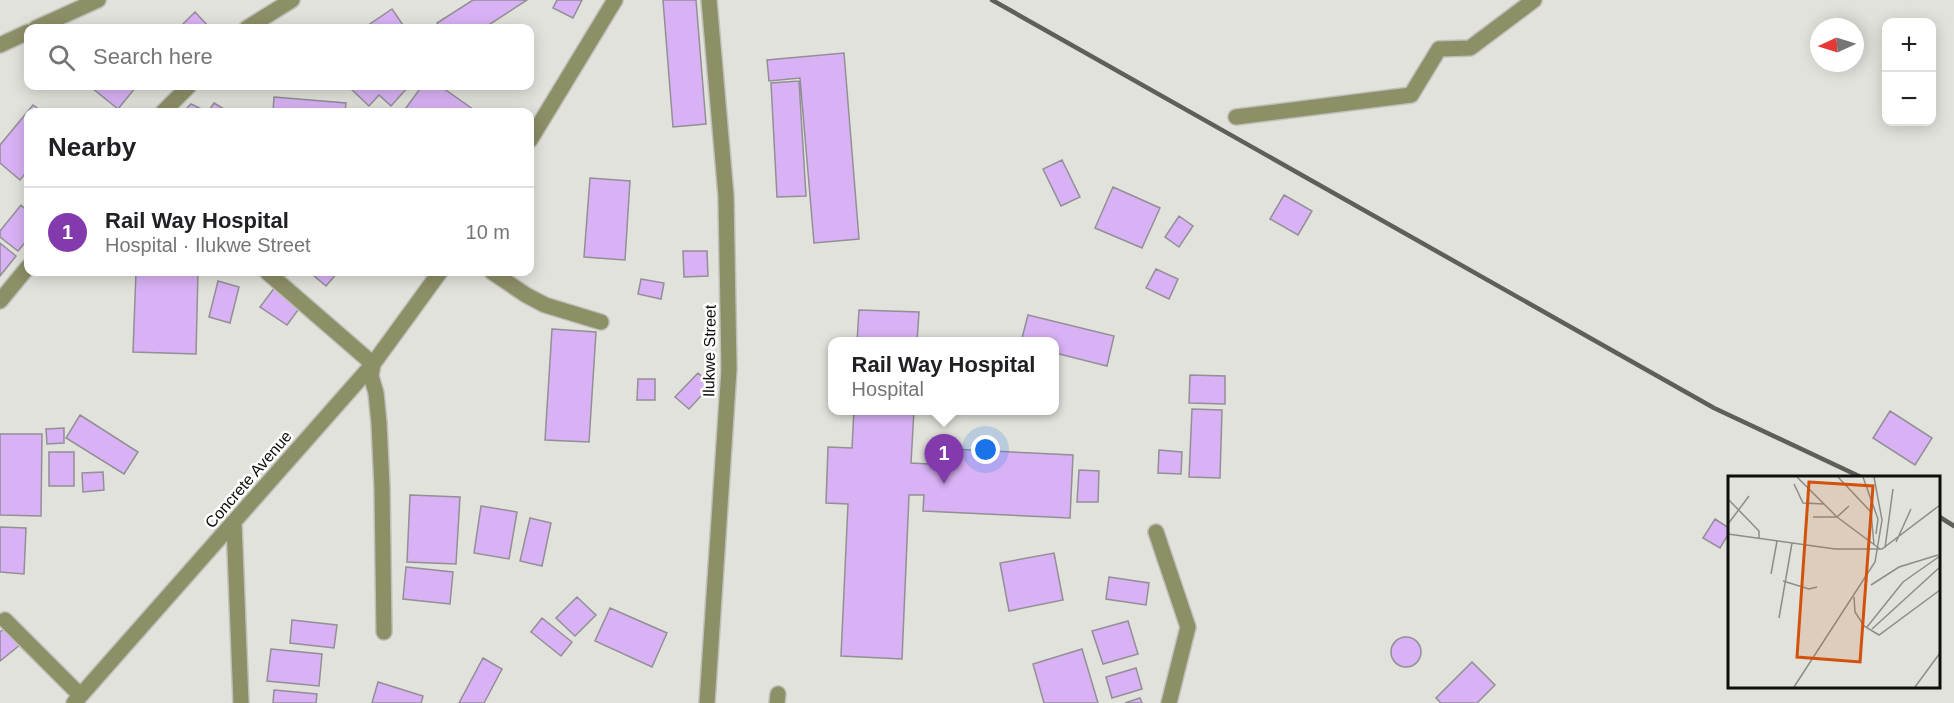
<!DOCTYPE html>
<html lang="en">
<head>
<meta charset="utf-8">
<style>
  :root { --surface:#fff; --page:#f2f2f2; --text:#202124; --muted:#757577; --line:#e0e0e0; --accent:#823aac }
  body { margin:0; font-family:Helvetica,sans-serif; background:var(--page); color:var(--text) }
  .controls { position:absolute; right:18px; top:18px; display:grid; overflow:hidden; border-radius:12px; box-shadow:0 3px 15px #0003 }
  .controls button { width:54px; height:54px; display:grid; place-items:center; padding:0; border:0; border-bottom:2px solid var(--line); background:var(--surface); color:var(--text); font:30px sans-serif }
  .compass { position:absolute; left:1810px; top:18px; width:54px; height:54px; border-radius:50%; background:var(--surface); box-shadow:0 3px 15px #0003; rotate:266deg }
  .you { position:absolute; left:986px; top:450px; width:21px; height:21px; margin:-15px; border:4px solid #fff; border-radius:50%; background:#1a73e8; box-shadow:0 0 0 9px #1a73e833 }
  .badge { display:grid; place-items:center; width:39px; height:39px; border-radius:50%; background:var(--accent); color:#fff; font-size:20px; font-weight:700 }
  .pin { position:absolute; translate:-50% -50px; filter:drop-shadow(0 2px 3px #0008) }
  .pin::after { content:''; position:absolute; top:32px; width:21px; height:18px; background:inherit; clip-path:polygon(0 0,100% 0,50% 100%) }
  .popup { position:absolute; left:828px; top:337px; width:231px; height:78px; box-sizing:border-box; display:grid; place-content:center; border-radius:12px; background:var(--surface); filter:drop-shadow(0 2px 4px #0005); font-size:20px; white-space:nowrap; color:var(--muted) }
  .popup b { font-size:22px; color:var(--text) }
  .popup::after { content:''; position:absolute; left:50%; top:100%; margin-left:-12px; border:12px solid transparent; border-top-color:var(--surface) }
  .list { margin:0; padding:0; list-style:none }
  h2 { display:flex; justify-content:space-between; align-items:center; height:78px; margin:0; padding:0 24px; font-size:26px }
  h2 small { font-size:20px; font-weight:400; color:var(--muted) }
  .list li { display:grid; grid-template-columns:39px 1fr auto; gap:18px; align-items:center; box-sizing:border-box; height:90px; padding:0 24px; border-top:2px solid var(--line) }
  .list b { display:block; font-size:22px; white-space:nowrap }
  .list p { margin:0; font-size:20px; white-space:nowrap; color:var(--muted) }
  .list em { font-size:20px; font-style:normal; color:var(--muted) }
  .icon { flex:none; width:33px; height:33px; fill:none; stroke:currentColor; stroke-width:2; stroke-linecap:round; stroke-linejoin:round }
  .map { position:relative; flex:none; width:1954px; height:703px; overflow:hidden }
  .search { position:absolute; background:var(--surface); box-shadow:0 3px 15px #0003; left:24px; top:24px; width:510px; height:66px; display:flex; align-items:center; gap:15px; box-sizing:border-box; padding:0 21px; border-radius:12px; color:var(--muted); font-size:22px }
  .panel { position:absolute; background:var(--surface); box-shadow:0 3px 15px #0003; left:24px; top:108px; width:510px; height:168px; border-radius:12px }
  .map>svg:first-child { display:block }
  .building { fill:#d9b2f5; stroke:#928f95; stroke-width:1.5 }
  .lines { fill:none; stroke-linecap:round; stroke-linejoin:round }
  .minor-casing { stroke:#bfc0ba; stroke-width:18 }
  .minor { stroke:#8d8f67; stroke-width:15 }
  .rail { stroke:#5e5f5b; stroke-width:4.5 }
  .labels { text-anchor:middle; stroke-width:5; stroke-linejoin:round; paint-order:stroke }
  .street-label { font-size:16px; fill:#0e0e0c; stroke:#fffffe }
  .inset-road { fill:none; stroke:#8d8d88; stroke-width:1.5 }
  .view { fill:#d2520c; fill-opacity:0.15; stroke:#d2520c; stroke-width:3 }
  .inset-edge { fill:none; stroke:#0e0e0c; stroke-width:3 }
</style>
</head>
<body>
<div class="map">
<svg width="1954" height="703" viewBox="0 0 1954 703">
  <rect width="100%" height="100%" fill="#e1e2db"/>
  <path class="building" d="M473,0H527L484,28H441L437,23Z
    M557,0H582L573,18L553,8Z
    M663,0H696L706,124L673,127Z
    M392,9L405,28H373L370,24Z
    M195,12L210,28H179Z
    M844,53L859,239L814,243L800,78L769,81L767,60Z
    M799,81L806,196L777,197L771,83Z
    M93,86H134L136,87L118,109L92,88Z
    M350,86H409L391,106L379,95L369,106L349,87Z
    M422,86H440L477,112H403Z
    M274,97L346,103L345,112H273Z
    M214,103L229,112H183L191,104L208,112Z
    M33,105L43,112H28V170L20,180L0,163V145Z
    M1062,160L1080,197L1061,206L1043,169Z
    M590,178L630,181L625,260L584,257Z
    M1113,187L1160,208L1142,248L1095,228Z
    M1284,195L1312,211L1298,235L1270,219Z
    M21,205L28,212V239L18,251L0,237V231Z
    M1179,216L1193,226L1179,247L1165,237Z
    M0,243L16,256L0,276Z
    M683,251H707L708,276L684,277Z
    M1156,269L1178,279L1169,299L1146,288Z
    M136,272H198L196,354L133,352Z
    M315,272H338L326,286L313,275Z
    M641,279L664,283L661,299L638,294Z
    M218,281L239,287L230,323L209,317Z
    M275,287L301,306L287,325L260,307Z
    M859,310L919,312L917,342H857Z
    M1028,315L1114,336L1107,366L1055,353V342H1021Z
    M552,329L596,332L589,442L545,440Z
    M698,373L711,385L689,409L675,397Z
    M1190,375L1225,376V404L1189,403Z
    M638,379H655V400H637Z
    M1192,409L1222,410L1220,478L1189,477Z
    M854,410H914L911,463L929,464V448L1073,455L1070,518L923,511L924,495H909L902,659L841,656L848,504L826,503L828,447L852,448Z
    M1890,411L1932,438L1915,465L1873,438Z
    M80,415L138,452L124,474L66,438Z
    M64,428V443L47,444L46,429Z
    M0,434H42L41,516L0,515Z
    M1159,450L1182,452L1181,474L1158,473Z
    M49,452H74V486H49Z
    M1079,470L1099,471L1098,502H1077Z
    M103,472L104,490L83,492L82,473Z
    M410,495L460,497L456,564L407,562Z
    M481,506L517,512L509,559L474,553Z
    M530,518L551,523L542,566L520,561Z
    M1715,519L1729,528V533L1720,548L1703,538Z
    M0,527L26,528L24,574L0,572Z
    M1054,553L1063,600L1009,611L1000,563Z
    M406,567L453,572L450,604L403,599Z
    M1109,577L1149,583L1146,605L1106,599Z
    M577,597L596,615L575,636L556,618Z
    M610,608L667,633L652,667L595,641Z
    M542,618L572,642L561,656L531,632Z
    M292,620L337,625L334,648L290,643Z
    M1128,621L1138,654L1103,664L1092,631Z
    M5,628L20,645L0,661V632Z
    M1391 652a15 15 0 1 1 30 0a15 15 0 1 1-30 0Z
    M271,649L322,654L319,686L267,681Z
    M1082,649L1098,703H1044L1033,664Z
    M483,658L502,669L484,703H459Z
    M1472,662L1495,685L1477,703H1441L1436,698Z
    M1136,668L1142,689L1112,698L1106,677Z
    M378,682L423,696L421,703H372Z
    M274,690L317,694L316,703H273Z
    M1140,698L1142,703H1125Z"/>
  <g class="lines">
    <defs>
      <path id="minor" d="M36,28L98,0
        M247,28L292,0
        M0,45L28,32
        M163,112L189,86
        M1236,117L1411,95L1439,49L1470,48L1534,0
        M530,140L615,0
        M267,272L373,364L371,376L376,393L379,423L382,487L384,632
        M492,272L526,295L545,305L601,322
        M0,301L28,267
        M234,523L241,703
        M1156,532L1188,627L1169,703
        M5,620L80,695
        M74,703L373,364L440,272
        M707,703L729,369L726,196L709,0
        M777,703L778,694"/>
    </defs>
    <use href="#minor" class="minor-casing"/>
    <use href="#minor" class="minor"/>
    <path class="rail" d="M992,0L1714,408L1863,478
      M1938,516L1954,526"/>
  </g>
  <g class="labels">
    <g class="street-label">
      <text transform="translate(709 351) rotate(-89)" y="6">Ilukwe Street</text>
      <text transform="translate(248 479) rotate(-49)" y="6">Concrete Avenue</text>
    </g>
  </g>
  <g transform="translate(1728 476)">
    <rect width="212" height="212" fill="#e1e2db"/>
    <path class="inset-road" d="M69,1L109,41L152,73M110,1L143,36L146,69M135,1L150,43L148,58M66,8L75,27L96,28M0,23L31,55V62M85,41H109L121,30M0,48L21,20M0,58L107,73H154L212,29M168,66L183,33M157,72L165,13M43,98L49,65M55,105L81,113L89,111M143,109L171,91L210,79M126,121L127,136L136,150L151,159L212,114M51,142L64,67M139,151L175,106L212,80M144,153L212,91M66,211L147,86L154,44L146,1M187,211L212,177"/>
    <path class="view" d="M81,6L145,10L132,186L69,181Z"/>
    <rect width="212" height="212" class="inset-edge"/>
  </g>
</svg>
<div class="controls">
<button>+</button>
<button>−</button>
</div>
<svg class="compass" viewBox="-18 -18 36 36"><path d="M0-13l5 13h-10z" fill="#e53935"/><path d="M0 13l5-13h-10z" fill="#757577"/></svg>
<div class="you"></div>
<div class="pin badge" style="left:944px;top:484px">1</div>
<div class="popup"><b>Rail Way Hospital</b>Hospital</div>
<div class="search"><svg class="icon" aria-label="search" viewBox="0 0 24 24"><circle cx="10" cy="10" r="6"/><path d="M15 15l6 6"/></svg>Search here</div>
<section class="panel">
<h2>Nearby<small></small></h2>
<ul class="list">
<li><span class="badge">1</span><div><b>Rail Way Hospital</b><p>Hospital · Ilukwe Street</p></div><em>10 m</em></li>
</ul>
</section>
</div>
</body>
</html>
